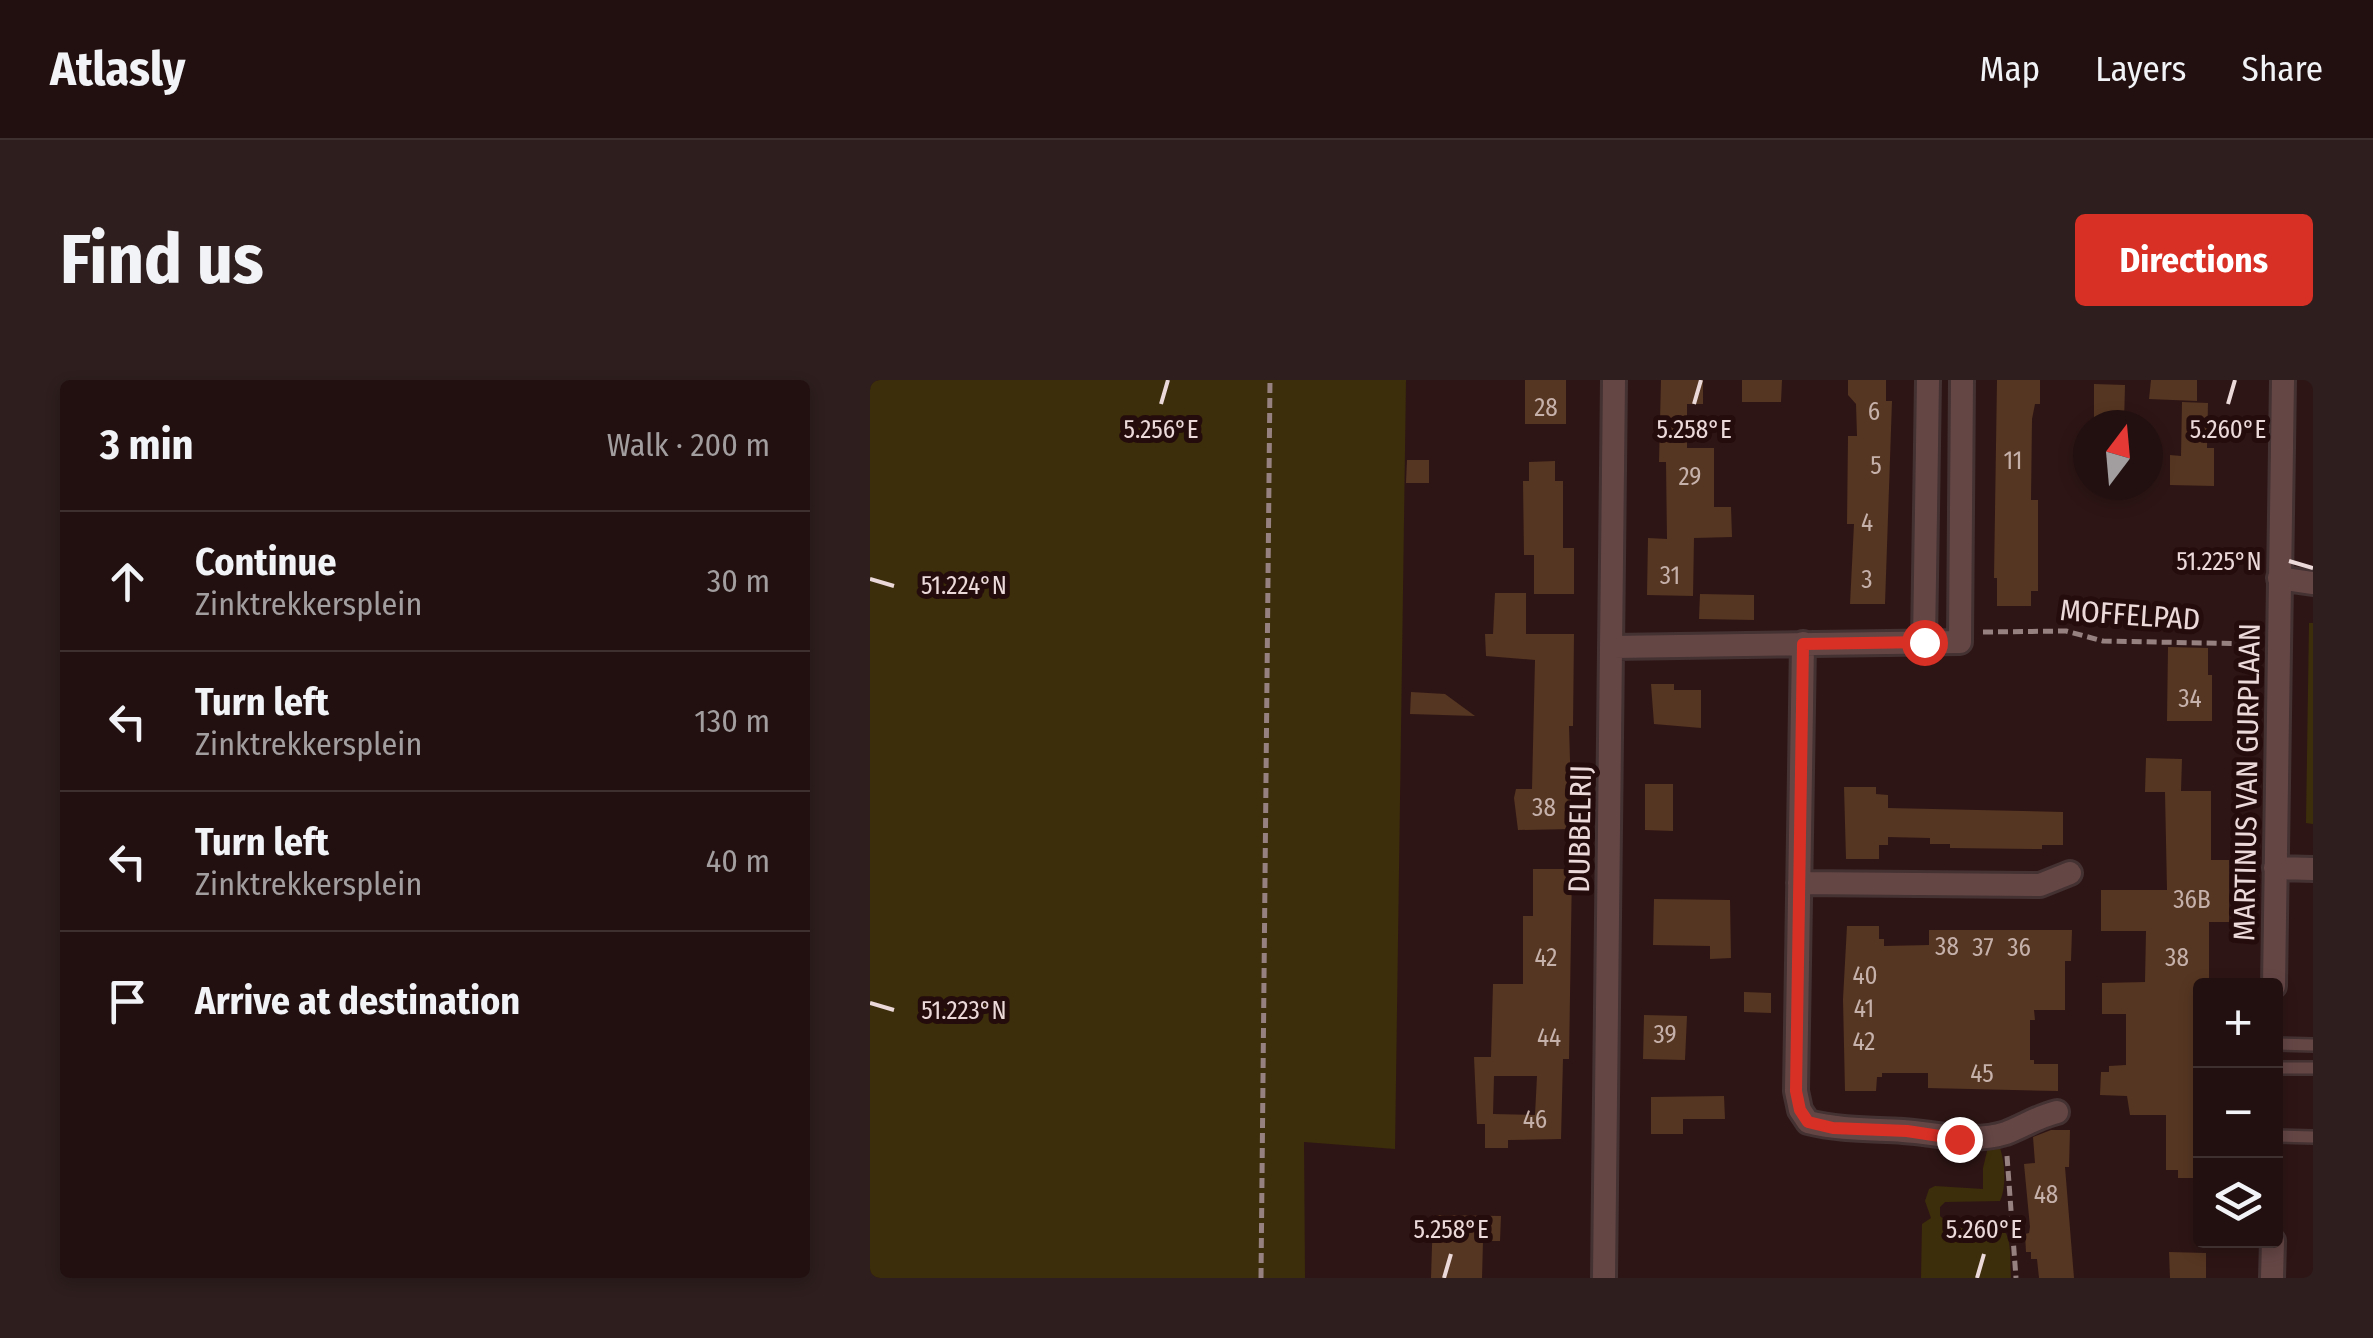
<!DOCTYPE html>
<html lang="en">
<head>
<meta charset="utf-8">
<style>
  :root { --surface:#221010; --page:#2e1e1e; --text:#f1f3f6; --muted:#a29d9f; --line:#3f3030; --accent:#d93025 }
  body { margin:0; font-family:"Fira Sans Condensed",sans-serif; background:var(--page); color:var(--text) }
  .controls { position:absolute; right:30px; bottom:30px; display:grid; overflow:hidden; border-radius:10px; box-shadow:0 5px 15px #0003 }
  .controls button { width:90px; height:90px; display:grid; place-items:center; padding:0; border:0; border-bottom:2px solid var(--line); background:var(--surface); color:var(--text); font:50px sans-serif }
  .compass { position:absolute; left:1203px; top:30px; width:90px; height:90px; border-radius:50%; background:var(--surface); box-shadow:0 5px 15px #0003; rotate:16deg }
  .stop { position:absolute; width:30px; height:30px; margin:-22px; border:8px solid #d93025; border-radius:50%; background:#fff }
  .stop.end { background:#d93025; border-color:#fff; box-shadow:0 2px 10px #0008 }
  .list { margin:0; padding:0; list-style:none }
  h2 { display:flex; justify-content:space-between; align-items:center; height:130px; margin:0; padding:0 40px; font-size:42px }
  h2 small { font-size:32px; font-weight:400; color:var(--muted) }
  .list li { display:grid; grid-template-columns:65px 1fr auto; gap:30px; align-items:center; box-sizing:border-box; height:140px; padding:0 40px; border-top:2px solid var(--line) }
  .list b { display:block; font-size:38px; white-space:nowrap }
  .list p { margin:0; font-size:32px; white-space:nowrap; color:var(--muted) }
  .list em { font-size:32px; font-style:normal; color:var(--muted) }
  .icon { flex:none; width:55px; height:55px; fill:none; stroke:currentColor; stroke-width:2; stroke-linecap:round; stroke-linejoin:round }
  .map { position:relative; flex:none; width:1443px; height:898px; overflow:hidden; border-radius:10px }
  header { display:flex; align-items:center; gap:60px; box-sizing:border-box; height:140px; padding:0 50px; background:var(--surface); border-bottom:2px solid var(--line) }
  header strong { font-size:48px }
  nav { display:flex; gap:55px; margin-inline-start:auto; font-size:35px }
  .intro { display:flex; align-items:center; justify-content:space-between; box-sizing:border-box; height:240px; padding:0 60px }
  h1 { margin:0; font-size:70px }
  .button { padding:25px 45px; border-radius:10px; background:var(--accent); color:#fff; font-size:35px; font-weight:700 }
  main { display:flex; gap:60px; padding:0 60px }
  aside { flex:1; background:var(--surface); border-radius:10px; box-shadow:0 5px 15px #0003 }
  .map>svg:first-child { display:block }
  .green { fill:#3c2e0b }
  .building { fill:#553622; fill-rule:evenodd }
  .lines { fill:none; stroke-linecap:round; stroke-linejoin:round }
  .lane-casing { stroke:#443132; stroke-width:16 }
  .street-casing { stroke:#443132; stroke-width:28 }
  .path { stroke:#968080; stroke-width:5; stroke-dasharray:10 5; stroke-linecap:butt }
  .lane { stroke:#644645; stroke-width:11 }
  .street { stroke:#644645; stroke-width:22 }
  .route { stroke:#d93025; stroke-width:12 }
  .ticks { fill:none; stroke:#ebd8d8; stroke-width:4 }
  .labels { text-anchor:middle; stroke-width:10; stroke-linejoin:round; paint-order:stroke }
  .number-label { font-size:25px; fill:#c6b0aa }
  .street-label { font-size:30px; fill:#ebd8d8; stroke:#240b0c }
  .ticks-label { font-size:25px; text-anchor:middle; fill:#ebd8d8; stroke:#240b0c; stroke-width:10; stroke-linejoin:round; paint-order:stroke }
</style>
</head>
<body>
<header>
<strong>Atlasly</strong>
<nav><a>Map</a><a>Layers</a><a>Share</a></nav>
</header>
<div class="intro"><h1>Find us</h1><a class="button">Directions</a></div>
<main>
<aside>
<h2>3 min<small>Walk · 200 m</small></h2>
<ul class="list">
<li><svg class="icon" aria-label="ahead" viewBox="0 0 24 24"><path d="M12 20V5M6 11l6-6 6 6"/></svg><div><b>Continue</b><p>Zinktrekkersplein</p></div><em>30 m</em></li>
<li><svg class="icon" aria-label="left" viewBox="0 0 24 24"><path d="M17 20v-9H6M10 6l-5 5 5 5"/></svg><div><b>Turn left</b><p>Zinktrekkersplein</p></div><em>130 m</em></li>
<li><svg class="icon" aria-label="left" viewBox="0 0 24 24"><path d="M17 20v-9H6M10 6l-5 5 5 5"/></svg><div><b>Turn left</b><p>Zinktrekkersplein</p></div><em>40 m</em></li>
<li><svg class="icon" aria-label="arrive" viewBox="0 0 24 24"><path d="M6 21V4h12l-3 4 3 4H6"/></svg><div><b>Arrive at destination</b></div></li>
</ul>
</aside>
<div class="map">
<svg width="1443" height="898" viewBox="0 0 1443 898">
  <rect width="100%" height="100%" fill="#2e1515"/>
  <path class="green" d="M0,0H536L525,769L434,762L435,898H0Z
    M1439,243H1443V444L1436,443Z
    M1119,763H1128C1135,778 1137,806 1130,821L1075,822L1070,827V836L1077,842L1099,837L1104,844C1146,837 1139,867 1141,898H1051L1052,844L1061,838L1055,821L1059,809L1065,806L1113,809V788Z"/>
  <path class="building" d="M655,0H696V44H655Z
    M791,0H833V24H817V68H844V127H861L862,157L824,158L823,216L777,215L778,158L797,159L796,82H789Z
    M872,0H912L911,22H872Z
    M978,0H1016V21H1022L1015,224H980L984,144H977L978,56H987L986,24L978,15Z
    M1127,0H1170V24H1165L1162,39L1161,120H1168V211H1161V226H1127V198H1124Z
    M1281,0H1327V21L1279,19Z
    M1224,4L1255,5L1254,45H1224Z
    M1312,22L1338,23L1337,68H1344V106L1300,105V75L1311,76Z
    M537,80H559V103H536Z
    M685,81V101H693V168H704V214H664V175H654L653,101H659V82Z
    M625,213H656V254H704L703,346H699L702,449L648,450L644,418L646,409H662L665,280L616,276L615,254H623Z
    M830,214L884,215V240L829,239Z
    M1298,267L1338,268V295H1342V341H1297Z
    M781,304H804V310H831V348L784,344Z
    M541,312L575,314L605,336L540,334Z
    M1276,378L1312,379L1311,411H1341V480H1359V542H1339V606H1330V798H1308V790H1296V735H1260L1257,716L1230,715L1231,692H1239V686L1256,685V634H1232V603L1275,602L1276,551H1231V510H1297L1295,412H1275Z
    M775,404H803V451L775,450Z
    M974,407H1006V414L1018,415V428L1193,432V465H1172V469L1080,468V464H1060V458L1018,457V465H1009V479H976Z
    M663,489H702L699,679H693L691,759L638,760V768H615V744H607L604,677H621L623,604H653V536H663ZM624,696H667L665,735L623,734Z
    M784,519L860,520L861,578L840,579V566L783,565Z
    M977,546H1009V559H1014V566L1059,565V550H1202L1201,581H1195V630H1164L1165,640H1160V680H1164V684H1188V711L1058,708V693H1012V697H1007L1006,711H975L973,619Z
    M874,612L901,613V633L874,632Z
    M774,635L817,636L815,680L773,679Z
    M854,716L855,739H813V754H781V717Z
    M1181,750H1200L1199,787H1195L1204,898H1169L1167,879H1161V872H1156L1155,854L1159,853L1160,847L1154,784L1165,783L1163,757Z
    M563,835L631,836L630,861H613L612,898H561Z
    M1299,872L1336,873V898H1300Z"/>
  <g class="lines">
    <defs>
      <path id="lane" d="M1406,664L1443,665
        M1406,688H1443
        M1406,756L1443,757"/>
      <path id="street" d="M1409,198L1443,203
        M933,263L926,711L930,730L938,742C970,750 1001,749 1033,751C1068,753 1101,764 1136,753C1154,746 1167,737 1187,732
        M1054,263L1058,0
        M743,267L1090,262L1092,0
        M1405,488L1443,489
        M929,503L1170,505L1200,493
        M1404,606L1413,0
        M734,898L744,0
        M1402,898L1403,861"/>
    </defs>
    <use href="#lane" class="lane-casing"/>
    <use href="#street" class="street-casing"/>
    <path class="path" d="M1113,252L1196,251L1233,261L1386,264
      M1137,776L1146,898
      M391,898L400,0"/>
    <use href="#lane" class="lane"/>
    <use href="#street" class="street"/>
  </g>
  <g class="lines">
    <path class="route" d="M1054,262L933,264L926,711L930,730L938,742L963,748L1037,751L1089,759"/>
  </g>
  <path class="ticks" d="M291,24L298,0M824,24L831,0M1358,24L1365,0M1419,181L1443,188M0,199L24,206M0,623L24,630M574,898L581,874M1107,898L1114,874"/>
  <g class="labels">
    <g class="number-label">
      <text x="676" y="36">28</text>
      <text x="1004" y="40">6</text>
      <text x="1143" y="89">11</text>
      <text x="1006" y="94">5</text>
      <text x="820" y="105">29</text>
      <text x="997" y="151">4</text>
      <text x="800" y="204">31</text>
      <text x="997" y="208">3</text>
      <text x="1320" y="327">34</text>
      <text x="674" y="436">38</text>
      <text x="1322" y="528">36B</text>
      <text x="1077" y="575">38</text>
      <text x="1113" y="576">37</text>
      <text x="1149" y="576">36</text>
      <text x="676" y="586">42</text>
      <text x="1307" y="586">38</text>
      <text x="995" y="604">40</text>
      <text x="994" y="637">41</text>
      <text x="795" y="663">39</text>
      <text x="679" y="666">44</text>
      <text x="994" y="670">42</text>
      <text x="1112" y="702">45</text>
      <text x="665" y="748">46</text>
      <text x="1176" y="823">48</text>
    </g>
    <g class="street-label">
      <text transform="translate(1260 235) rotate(4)" y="10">MOFFELPAD</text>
      <text transform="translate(1377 402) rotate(-89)" y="10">MARTINUS VAN GURPLAAN</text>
      <text transform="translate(710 449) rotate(-89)" y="10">DUBBELRIJ</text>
    </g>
  </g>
  <g class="ticks-label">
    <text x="291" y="58">5.256°E</text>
    <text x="824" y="58">5.258°E</text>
    <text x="1358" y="58">5.260°E</text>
    <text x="1349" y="190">51.225°N</text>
    <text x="94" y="214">51.224°N</text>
    <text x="94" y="639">51.223°N</text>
    <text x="581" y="858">5.258°E</text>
    <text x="1114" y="858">5.260°E</text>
  </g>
</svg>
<div class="controls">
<button>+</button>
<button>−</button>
<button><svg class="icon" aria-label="layers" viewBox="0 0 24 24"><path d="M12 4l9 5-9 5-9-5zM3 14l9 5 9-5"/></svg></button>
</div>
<svg class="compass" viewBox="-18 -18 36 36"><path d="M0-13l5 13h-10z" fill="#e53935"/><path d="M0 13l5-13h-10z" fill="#a29d9f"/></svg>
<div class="stop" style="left:1054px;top:262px"></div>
<div class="stop end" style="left:1089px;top:759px"></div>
</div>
</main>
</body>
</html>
